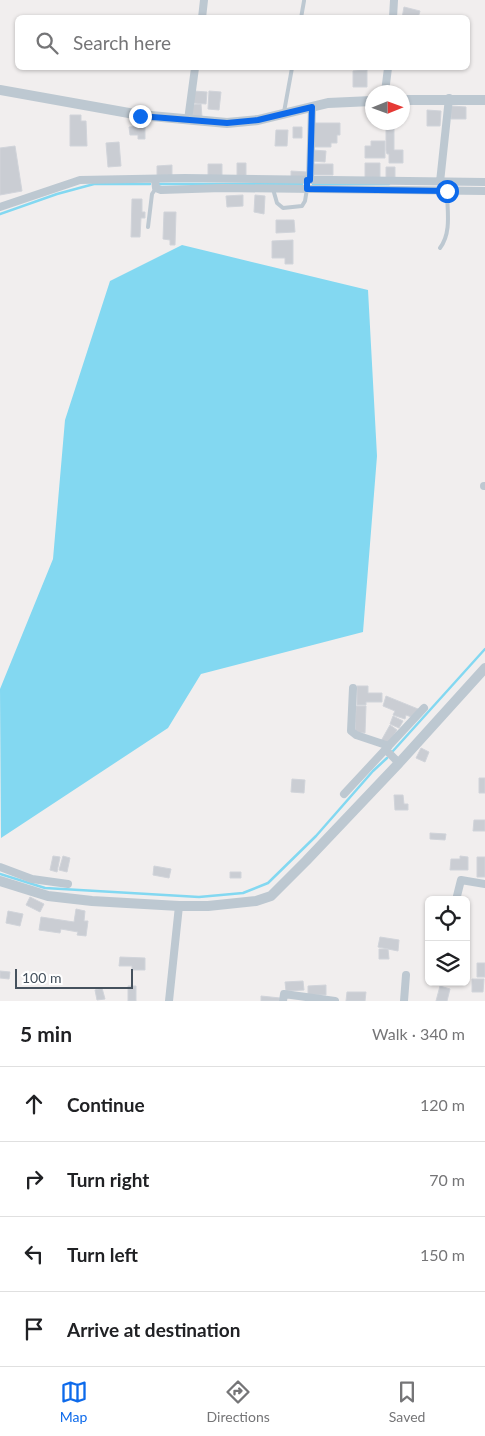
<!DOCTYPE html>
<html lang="en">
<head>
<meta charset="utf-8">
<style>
  :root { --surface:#fff; --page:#f6f6f6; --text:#202124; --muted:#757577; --line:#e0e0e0; --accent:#0d6aeb }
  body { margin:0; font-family:Lato,sans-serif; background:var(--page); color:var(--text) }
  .controls { position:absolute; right:15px; bottom:15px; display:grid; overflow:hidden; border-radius:8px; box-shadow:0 1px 4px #0004 }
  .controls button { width:45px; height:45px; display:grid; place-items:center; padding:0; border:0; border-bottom:1px solid var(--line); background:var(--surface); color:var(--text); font:25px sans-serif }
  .compass { position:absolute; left:365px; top:85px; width:45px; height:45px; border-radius:50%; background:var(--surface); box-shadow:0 1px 4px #0004; rotate:89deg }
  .scale { position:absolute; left:15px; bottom:12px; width:118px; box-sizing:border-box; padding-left:5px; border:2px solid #45515d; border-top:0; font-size:14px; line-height:18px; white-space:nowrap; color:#45515d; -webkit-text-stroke:4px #fff; paint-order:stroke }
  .stop { position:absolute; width:15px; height:15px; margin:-11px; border:4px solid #0d6aeb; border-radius:50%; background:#fff }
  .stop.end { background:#0d6aeb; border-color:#fff; box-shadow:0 1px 5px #0008 }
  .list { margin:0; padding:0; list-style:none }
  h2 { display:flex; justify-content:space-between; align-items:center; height:65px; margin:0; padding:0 20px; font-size:21px }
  h2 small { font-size:16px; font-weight:400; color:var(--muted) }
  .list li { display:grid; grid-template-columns:32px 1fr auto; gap:15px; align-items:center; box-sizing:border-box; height:75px; padding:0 20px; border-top:1px solid var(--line) }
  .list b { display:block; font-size:19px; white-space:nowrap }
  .list em { font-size:16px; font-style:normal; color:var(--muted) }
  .icon { flex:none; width:28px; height:28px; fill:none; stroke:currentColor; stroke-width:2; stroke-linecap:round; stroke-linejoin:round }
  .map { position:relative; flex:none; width:485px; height:1001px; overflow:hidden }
  .search { position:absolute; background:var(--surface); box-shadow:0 1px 4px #0004; left:15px; right:15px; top:15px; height:55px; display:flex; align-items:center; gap:12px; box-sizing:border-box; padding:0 18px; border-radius:8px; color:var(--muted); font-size:19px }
  .sheet { height:365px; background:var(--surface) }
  nav { display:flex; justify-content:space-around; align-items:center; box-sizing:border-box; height:70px; border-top:1px solid var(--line); background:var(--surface); font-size:14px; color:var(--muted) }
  nav a { display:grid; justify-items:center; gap:2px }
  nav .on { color:var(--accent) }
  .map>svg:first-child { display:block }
  .water { fill:#83d8f1 }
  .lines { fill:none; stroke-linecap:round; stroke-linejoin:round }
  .stream { stroke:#83d8f1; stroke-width:2.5 }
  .building { fill:#cacdd3; stroke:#d1d4da }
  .service { stroke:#bdc8d1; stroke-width:4 }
  .minor { stroke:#bdc8d1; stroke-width:8 }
  .tertiary { stroke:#bdc8d1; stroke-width:10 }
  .route { stroke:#0d6aeb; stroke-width:6 }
</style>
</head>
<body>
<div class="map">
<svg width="485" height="1001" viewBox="0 0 485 1001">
  <rect width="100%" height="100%" fill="#f1eeee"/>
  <path class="water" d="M182,245L368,290L377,456L363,632L201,674L168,728L1,838L0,689L53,559L65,420L110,281Z"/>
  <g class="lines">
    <path class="stream" d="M159,184H302
      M313,184H389
      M0,214L57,194L94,184H150
      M393,751L485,649
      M0,874L45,888L199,897L243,893L268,883L316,836L373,771L387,758"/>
  </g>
  <path class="building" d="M404,7L420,11L418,18H402Z
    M367,70V87H353V71Z
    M194,91L207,92L206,104L193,103Z
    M209,91L221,92L219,110L208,109Z
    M201,104L202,117L193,118L192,105Z
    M451,106L466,107V119H451Z
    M427,110L441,111L440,126H427Z
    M70,115H81V121H86L87,146H70Z
    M314,123H340V135H337V143H331V147H314Z
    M145,126V139H138V135H130L129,127Z
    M293,127H302V138H293Z
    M386,127H394V150H403V163H389V154H387L386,150Z
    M276,130H288L287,146H275Z
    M371,141H385V158H365V146H371Z
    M119,142L121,166L108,167L106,143Z
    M15,146L22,191L0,195V148Z
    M313,150L326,151L325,162L313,161Z
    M237,163H246V179H237Z
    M365,163H380V179H365Z
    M208,164H222V178H208Z
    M312,164H333V175H312Z
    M172,165V176H157V166Z
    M386,167H395V179H386Z
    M291,171L307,172L306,178L291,177Z
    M243,195V206L227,207L226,196Z
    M255,195L265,196L264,214L254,212Z
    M132,199H142V212H145V218H141L140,237H131Z
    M164,212H176L175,245H170V240L163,239Z
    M276,220H294L295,232L276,233Z
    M293,240V264H285V258H272V241Z
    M357,686H368V693H382V702H366V705H357Z
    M386,696L418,709L414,718L406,715L405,719L393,715L395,711L383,706Z
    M356,706H366L365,733L355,732Z
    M393,716L403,721L399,728L390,724Z
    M390,725L397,730L388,745L381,741Z
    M421,748L429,752L425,762L416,758Z
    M479,778H485V793H479Z
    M292,779L305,780L304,793L291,792Z
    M394,795H403L404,804H408V810H395Z
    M474,820H485V831H473Z
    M430,833L446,834L445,840L430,839Z
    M53,856L60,857L57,872L50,870Z
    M63,856L70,858L67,872L59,870Z
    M460,856L468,857V870H450L451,859H460Z
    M477,857H485V877H477Z
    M154,866L171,869L169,878L153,875Z
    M230,872H241V878H230Z
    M30,897L44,904L40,912L26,905Z
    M76,909L85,911L84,921H88L86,936L77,935L78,932L61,929L60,933L39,930L41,917L74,922Z
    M8,911L23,914L20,926L6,923Z
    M380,937L399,940L398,951L378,947Z
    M379,949H388L389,959H379Z
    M120,957L145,958V970H132V966H119Z
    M477,963H485V977H477Z
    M0,971L10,972L9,979L0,978Z
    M472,979H484L483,992H472Z
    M303,981L304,990L286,991L285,982Z
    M326,985V995H308V986Z
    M128,986H136V1001H128Z
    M440,986L450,989L447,1001H436Z
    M102,988L105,999L97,1000L95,990Z
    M347,992H366L365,1001H346Z
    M261,996L280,998V1001H261Z"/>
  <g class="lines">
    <path class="service" d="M301,18L304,1
      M284,112L292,68
      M273,189L277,203L283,208L302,206L305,201L307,189
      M148,227L152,194L156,188
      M440,248C452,232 447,210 447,191"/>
    <path class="minor" d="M202,18L204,0
      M393,18L394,0
      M385,92L388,68
      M188,120L195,68
      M155,179L156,188L161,190L222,188L485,191
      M310,180L312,107
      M440,182L449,98
      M0,207L80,180L185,178L485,182
      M484,486H485
      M353,688L351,731L356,735L389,746
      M386,750L399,763
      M344,794L424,708
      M0,867L32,879L68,884
      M456,900L461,880L485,884
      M169,1001L179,906
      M283,1001L284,994L335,1001
      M404,1001L406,975"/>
    <path class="tertiary" d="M0,90L140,115L227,123L258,120L328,103L372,101
      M402,100H485
      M0,881L48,896L92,901L179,906H208L256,901L271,896L306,861L399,763L485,668"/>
  </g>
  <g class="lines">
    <path class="route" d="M140,116L227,123L258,120L312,107L310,180H307V189L447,191"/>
  </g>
</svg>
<div class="controls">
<button><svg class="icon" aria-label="locate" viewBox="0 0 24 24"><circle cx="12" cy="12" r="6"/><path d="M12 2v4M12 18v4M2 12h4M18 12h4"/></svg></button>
<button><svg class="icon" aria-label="layers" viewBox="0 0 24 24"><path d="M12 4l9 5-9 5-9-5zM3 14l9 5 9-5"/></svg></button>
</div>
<svg class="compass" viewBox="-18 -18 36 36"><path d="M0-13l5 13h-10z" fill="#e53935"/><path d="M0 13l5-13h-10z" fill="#757577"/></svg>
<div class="scale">100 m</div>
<div class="stop" style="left:447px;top:191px"></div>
<div class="stop end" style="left:140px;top:116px"></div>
<div class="search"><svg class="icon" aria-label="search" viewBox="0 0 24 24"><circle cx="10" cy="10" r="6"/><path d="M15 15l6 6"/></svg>Search here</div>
</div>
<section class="sheet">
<h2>5 min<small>Walk · 340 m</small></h2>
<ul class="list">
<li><svg class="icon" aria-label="ahead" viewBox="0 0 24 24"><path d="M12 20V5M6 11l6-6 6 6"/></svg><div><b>Continue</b></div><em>120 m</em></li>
<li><svg class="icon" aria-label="right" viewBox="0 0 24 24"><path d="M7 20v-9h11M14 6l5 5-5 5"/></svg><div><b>Turn right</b></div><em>70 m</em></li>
<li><svg class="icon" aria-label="left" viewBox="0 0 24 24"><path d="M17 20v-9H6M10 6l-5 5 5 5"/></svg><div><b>Turn left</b></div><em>150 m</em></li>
<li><svg class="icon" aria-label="arrive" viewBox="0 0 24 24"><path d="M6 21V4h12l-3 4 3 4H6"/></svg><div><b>Arrive at destination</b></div></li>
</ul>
</section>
<nav>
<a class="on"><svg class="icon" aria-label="map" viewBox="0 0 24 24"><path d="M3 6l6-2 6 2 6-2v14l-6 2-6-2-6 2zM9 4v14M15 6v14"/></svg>Map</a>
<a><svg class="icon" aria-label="directions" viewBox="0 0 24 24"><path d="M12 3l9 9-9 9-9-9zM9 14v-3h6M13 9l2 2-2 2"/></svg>Directions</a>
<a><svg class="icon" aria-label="saved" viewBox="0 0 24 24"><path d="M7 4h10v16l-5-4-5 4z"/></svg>Saved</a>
</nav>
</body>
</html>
